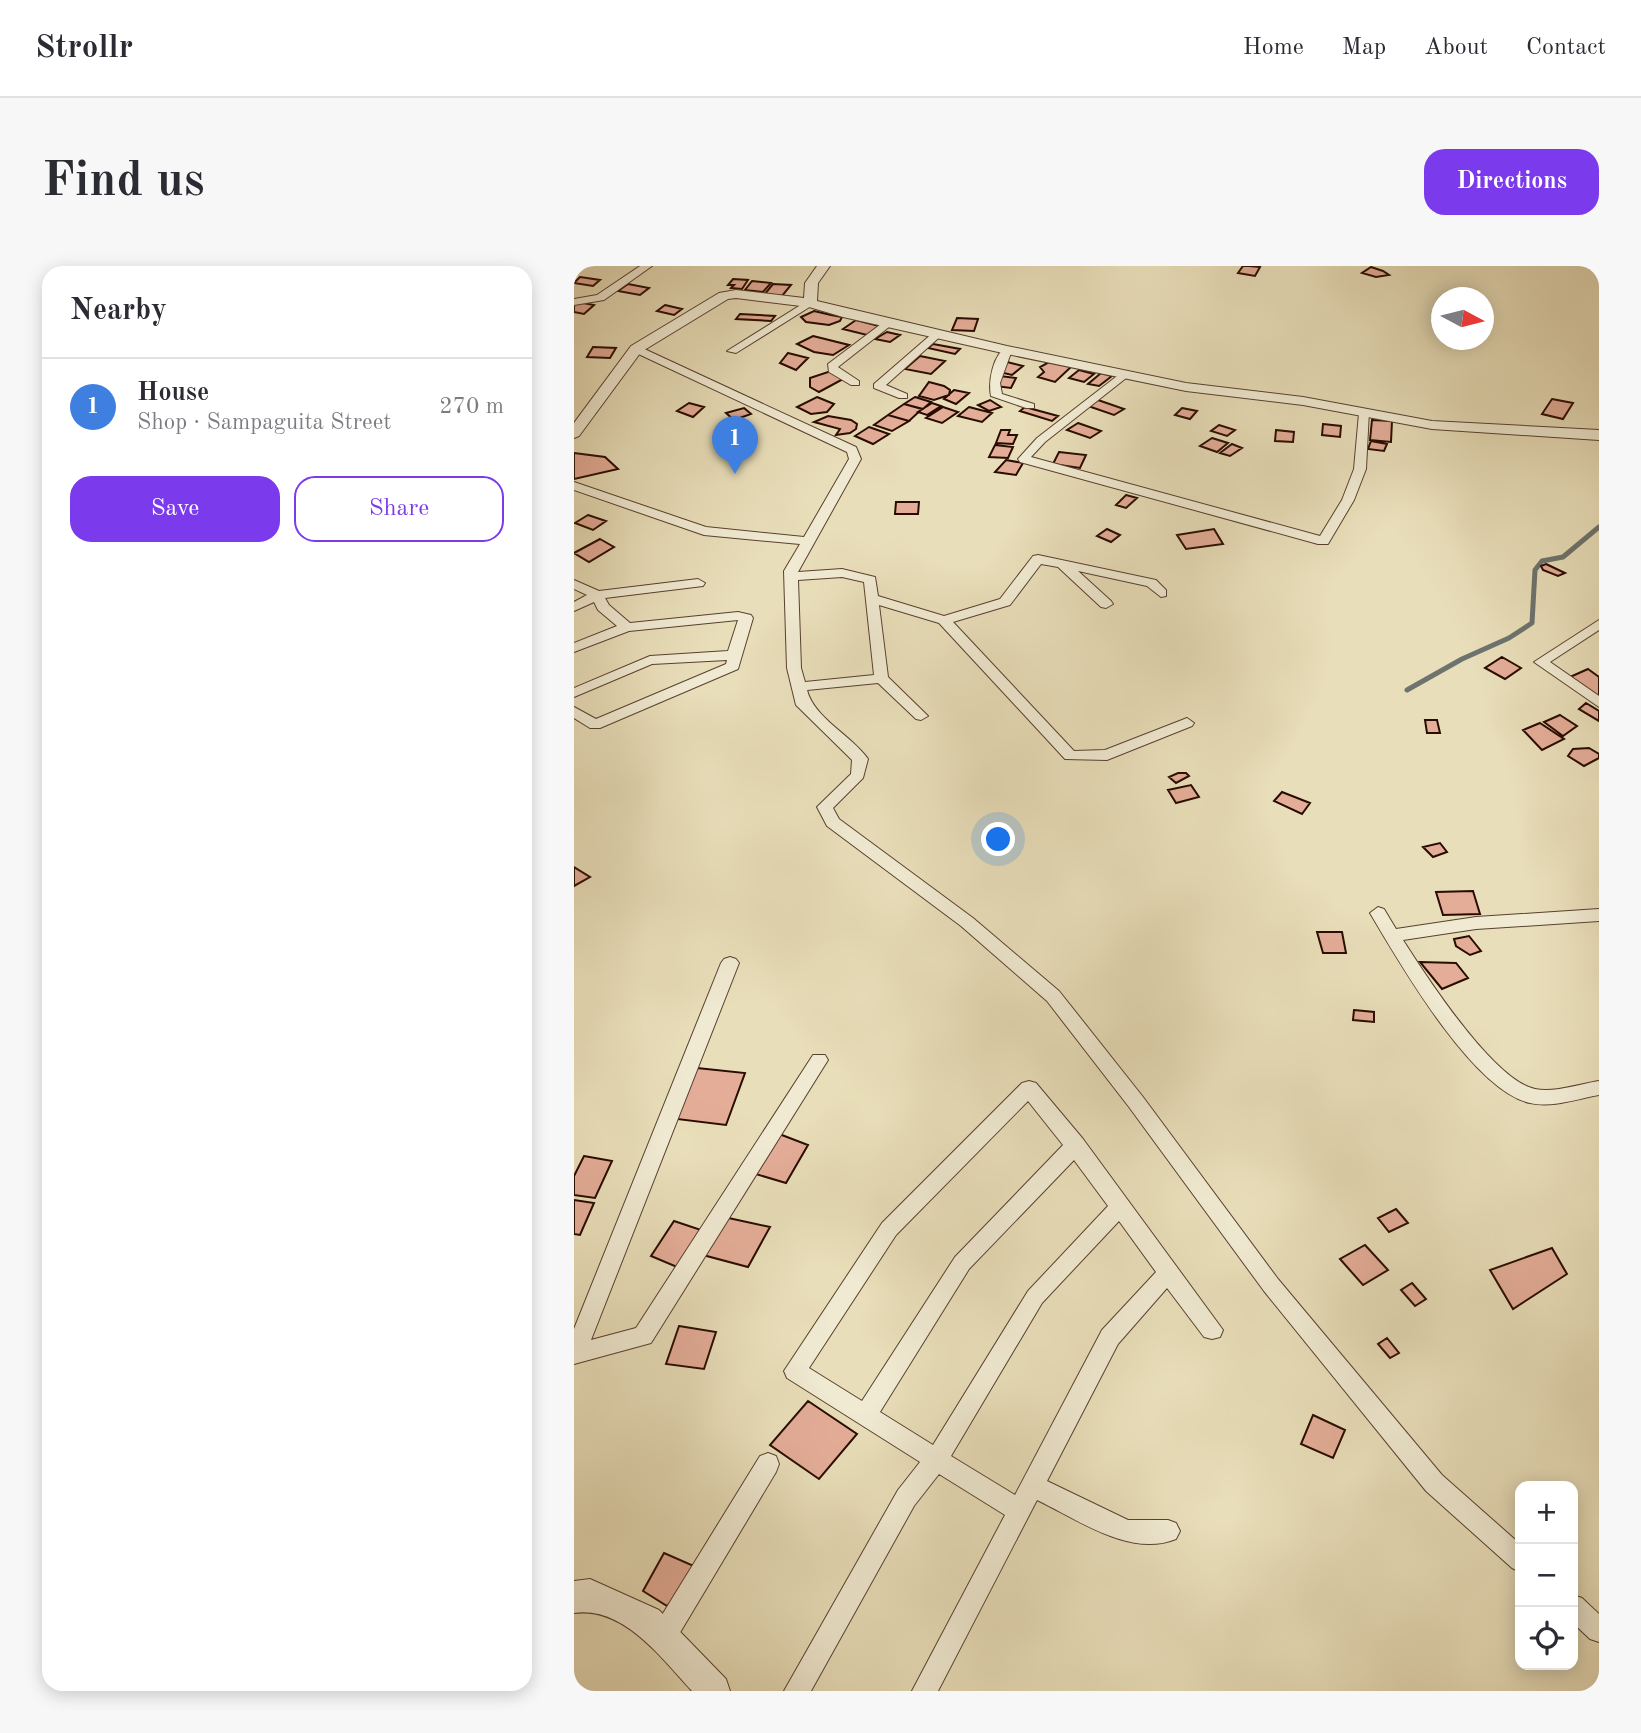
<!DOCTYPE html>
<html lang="en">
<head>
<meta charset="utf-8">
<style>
  :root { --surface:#fff; --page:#f7f7f7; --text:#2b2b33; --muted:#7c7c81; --line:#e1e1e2; --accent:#7c3aed }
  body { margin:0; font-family:"Old Standard TT",serif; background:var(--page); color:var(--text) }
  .controls { position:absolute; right:21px; bottom:21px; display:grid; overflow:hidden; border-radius:14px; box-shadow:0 4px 18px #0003 }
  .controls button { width:63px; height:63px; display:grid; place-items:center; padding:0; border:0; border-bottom:2px solid var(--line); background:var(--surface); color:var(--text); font:35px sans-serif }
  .compass { position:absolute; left:857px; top:21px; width:63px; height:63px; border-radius:50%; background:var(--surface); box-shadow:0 4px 18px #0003; rotate:97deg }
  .you { position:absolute; left:425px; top:574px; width:24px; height:24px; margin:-18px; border:5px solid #fff; border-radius:50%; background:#1a73e8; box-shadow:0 0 0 10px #1a73e833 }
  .badge { display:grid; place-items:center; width:46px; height:46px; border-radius:50%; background:var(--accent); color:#fff; font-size:23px; font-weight:700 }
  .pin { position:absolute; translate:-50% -58px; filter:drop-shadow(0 2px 4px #0008) }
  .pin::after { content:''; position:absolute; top:37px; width:24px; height:21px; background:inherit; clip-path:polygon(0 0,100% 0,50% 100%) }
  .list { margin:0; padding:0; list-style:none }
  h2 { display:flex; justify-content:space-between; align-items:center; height:91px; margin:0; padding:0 28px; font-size:30px }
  h2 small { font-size:23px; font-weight:400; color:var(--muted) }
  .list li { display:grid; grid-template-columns:46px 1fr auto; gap:21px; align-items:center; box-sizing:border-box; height:98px; padding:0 28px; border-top:2px solid var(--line) }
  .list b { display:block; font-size:26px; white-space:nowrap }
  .list p { margin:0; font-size:23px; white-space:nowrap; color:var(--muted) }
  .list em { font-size:23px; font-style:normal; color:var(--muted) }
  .actions { display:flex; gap:14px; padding:21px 28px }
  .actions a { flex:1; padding:16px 0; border:2px solid var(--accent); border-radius:21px; text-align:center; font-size:24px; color:var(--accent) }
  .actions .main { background:var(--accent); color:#fff }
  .icon { flex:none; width:38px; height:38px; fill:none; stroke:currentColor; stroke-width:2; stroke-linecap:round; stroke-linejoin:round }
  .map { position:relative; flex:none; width:1025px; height:1425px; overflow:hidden; border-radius:21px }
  header { display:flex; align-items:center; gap:42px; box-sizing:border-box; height:98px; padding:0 35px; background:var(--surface); border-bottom:2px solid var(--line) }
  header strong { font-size:33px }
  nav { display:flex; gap:38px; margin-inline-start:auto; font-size:24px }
  .intro { display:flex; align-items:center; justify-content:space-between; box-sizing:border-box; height:168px; padding:0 42px }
  h1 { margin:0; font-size:49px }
  .button { padding:18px 32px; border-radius:21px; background:var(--accent); color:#fff; font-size:24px; font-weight:700 }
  main { display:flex; gap:42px; padding:0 42px }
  aside { flex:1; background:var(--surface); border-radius:21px; box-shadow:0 4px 18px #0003 }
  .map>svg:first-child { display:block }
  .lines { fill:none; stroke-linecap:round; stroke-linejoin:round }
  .stream { stroke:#6d746f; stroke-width:5 }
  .building { fill:#e4ad98; stroke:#290c01; stroke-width:2 }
  .minor-casing { stroke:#59402f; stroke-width:2 }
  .tertiary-casing { stroke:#59402f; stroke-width:2 }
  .minor { fill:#f0ead2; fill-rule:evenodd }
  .tertiary { fill:#f0ead2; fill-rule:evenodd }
</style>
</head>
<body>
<header>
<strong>Strollr</strong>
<nav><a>Home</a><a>Map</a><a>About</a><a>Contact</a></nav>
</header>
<div class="intro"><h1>Find us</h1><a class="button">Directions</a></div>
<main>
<aside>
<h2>Nearby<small></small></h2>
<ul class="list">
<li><span class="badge" style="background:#3f7fe0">1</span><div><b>House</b><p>Shop · Sampaguita Street</p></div><em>270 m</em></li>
</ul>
<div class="actions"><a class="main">Save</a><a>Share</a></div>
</aside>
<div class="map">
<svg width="1025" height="1425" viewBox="0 0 1025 1425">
  <rect width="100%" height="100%" fill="#e8deb9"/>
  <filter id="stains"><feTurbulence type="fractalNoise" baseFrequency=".00286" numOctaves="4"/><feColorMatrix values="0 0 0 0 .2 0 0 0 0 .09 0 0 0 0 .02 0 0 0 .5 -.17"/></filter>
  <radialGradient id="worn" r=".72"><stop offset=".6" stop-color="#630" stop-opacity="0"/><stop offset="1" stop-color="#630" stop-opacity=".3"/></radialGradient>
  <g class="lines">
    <path class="stream" d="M833,424L888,393L935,372L958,357L961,304L968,295L989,291L1025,261"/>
  </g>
  <path class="building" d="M669,0H675L686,1L681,10L664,7Z
    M797,1L809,5L815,9L802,11L788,7Z
    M6,11L26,14L19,20L0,17Z
    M159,13L174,14L168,23L157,22L160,19H154Z
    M178,15L197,17L189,26L171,24Z
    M54,18L75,22L66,29L44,25Z
    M199,18L217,19L208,30L190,29Z
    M4,36L20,39L10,48L0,46V39Z
    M91,39L108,43L100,49L83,45Z
    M240,45L257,49L268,51L266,55L255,59L232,56L227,51Z
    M166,48L201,50L197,55L162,53Z
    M383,52L404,53L400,65L378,64Z
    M282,54L305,60L293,69L269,63Z
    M313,66L326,69L316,76L301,73Z
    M239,70L275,79L259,89L240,86L223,78Z
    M359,78L386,83L381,88L354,82Z
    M19,81L42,82L36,92L13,91Z
    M214,87L234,92L222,104L206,97Z
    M346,90L371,95L357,108L331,103Z
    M477,95L498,100L481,116L464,111L470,106L466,101Z
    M433,96L449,100L438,109L421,105Z
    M505,104L520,108L510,116L495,112Z
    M257,105L271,112L245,126L236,121V112Z
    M527,107L538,110L525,120L514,118Z
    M426,110L442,112L437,122L421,120Z
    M355,116L370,120L376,124L375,129L360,134L345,130Z
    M380,124L395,127L382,138L370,133Z
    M243,131L260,138L253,146L237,148L223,141Z
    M341,131L357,136L349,143L330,138Z
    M978,133L999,137L989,153L968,148Z
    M416,134L427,141L415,145L404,139Z
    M524,134L550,143L540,149L514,140Z
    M115,137L130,141L119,151L103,145Z
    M358,137L367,140L353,149L344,146Z
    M330,138L348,143L335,155L314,149Z
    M369,141L384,146L368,157L352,152Z
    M395,141L418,147L408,156L384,150Z
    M451,141L484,150L478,155L446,145Z
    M170,142L177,148L160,154L152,147Z
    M608,142L623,145L616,153L601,149Z
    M314,149L335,155L318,165L300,159Z
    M254,150L277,154L283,158L282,163L276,167L262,169L266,163L240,156Z
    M798,154L818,155L817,176L796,174Z
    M504,157L527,165L516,172L493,164Z
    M749,158L767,160L766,171L748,169Z
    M645,159L661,164L653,170L637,165Z
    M295,161L315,168L299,178L281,170Z
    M427,164H436L434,169H443L439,178L422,177Z
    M702,164L720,166L719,176L701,175Z
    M638,172L654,177L643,186L626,180Z
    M797,175L813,178L810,185L794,183Z
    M658,178L668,182L656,190L646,187Z
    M421,179L439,181L434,192L415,191Z
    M485,186L512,189L506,202L479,198Z
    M0,187L31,191L44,203L0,213Z
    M432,194L449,197L442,209L421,206Z
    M552,229L563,232L552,242L542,239Z
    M322,236H345L344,248H321Z
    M14,249L32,255L19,264L1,257Z
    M533,263L546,269L537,276L523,270Z
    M640,263L649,278L612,283L603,269Z
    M26,273L40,281L15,296L0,287Z
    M972,298L991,307L984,310L969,304L967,300Z
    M928,391L947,402L931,413L911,402Z
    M1014,403L1025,411V431L996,411Z
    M1012,437L1025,445V455L1005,443Z
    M986,449L1003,460L989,470L970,456Z
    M851,454H863L866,467H853Z
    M966,457L990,473L968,484L949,464Z
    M1015,482L1025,488V492L1010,500L994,490L999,483Z
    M604,507H612L615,510L602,517L595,511Z
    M617,519L625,531L602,537L594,524Z
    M708,526L736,537L728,548L700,535Z
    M866,577L873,586L859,591L849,581Z
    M0,601L16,611L0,620Z
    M899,625L906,648L869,649L862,626Z
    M743,666H768L772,687H749Z
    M895,670L907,685L896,689L882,680L880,673Z
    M846,696L882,697L894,712L868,723Z
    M780,744L800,746V756L779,754Z
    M123,802L171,807L152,859L103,853Z
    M200,866L234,879L212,917L175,906Z
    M10,890L38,895L21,932L0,929V910Z
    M0,934L20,937L6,969L0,968Z
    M822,943L834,957L815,966L804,952Z
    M150,951L196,961L174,1001L129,989Z
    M100,955L127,964L103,1001L77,990Z
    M791,979L814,1004L789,1019L766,993Z
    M978,982L993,1008L939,1043L916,1004Z
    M838,1017L852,1033L841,1040L827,1024Z
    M105,1060L142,1066L130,1103L92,1098Z
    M813,1072L825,1087L816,1092L804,1078Z
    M234,1135L283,1168L245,1213L196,1179Z
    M739,1149L771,1164L759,1192L727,1178Z
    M90,1287L129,1304L93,1340L69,1325Z"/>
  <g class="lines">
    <defs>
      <path id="minor" d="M0,0H7L3,8L0,9Z
        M66,0H78L30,34L0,39V33L23,29Z
        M233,35L242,37L162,87L153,85Z
        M311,55L320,57L264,101L285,115V119H277L255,106L254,98Z
        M360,66L369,68L312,119L333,128V132H325L300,122V118Z
        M58,81H66L282,181L287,193L224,306L268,303L301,311L304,330L370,350L426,333L459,290L464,289L582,314L592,324V330L587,331L573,320L504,305L537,335L539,338L532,342L527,341L484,301L467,298L436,339L379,356L500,485L531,484L608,454L613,452L620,457L618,460L533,494L491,493L365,357L305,339L314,411L354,450L347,454L342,453L304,417L233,424C240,452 277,469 294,493L289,512L259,542L265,553L399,652L485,725L569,831L704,1013L868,1209L946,1278V1306L938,1302L852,1225L690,1025L555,841L473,735L387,660L253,560L243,541L277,508L278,494L222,439L213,402L210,305L226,278L130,269L0,224V216L132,261L230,271L275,193L273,186L58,85ZM268,311L290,316L300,409L231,416L227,402L224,314Z
        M433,81L438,84L426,117L428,128L460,138V142H452L417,130C414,116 419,88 433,81Z
        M547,107L556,109L471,176L457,191L746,270L768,234L780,203L785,147L795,145L792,203L780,234L754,278H744L446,196L444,193L463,172Z
        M124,313L131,317L129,320L31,332L35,339L56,357L164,346L177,349L179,352L164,403L26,462H16L0,452V441L22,453L152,398L153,394L78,398L0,431V422L76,390L154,385L164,354L55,365L0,386V377L43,360L24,344L20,336L0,345V336L13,329L0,323V314L25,325Z
        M1025,354V364L976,396L1025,430V441L960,396Z
        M804,641L810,643L822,663L902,651L1025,643V655L902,663L829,674C852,710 919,814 961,823C981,827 1005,818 1025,815V829C1003,833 978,842 956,837C899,825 825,696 796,647Z
        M156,691L162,693L165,697L17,1074L62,1062L239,789H251L254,794L77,1077L0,1098V1063L147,697L150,693Z
        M455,815L462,817L509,873L649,1064L646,1071L638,1073L630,1071L593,1022L544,1078L473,1215L554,1254H594L602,1257L606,1265L602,1273C556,1292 503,1253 463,1234L364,1425H338L431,1249L365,1208L340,1240L237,1425H210L324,1224L346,1196L213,1112L210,1105L308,957L448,817ZM454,835L489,879L381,991L288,1135L235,1102L322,969ZM500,894L534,940L454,1025L359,1179L306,1146L395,1003ZM545,955L582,1006L528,1064L441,1229L377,1190L468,1037Z
        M194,1187L202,1190L205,1198L202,1206L98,1380L89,1383L80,1380L77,1371L80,1362L186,1190Z
        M999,1329L1008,1332L1025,1348V1376L1016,1373L999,1357Z"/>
      <path id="tertiary" d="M243,0H256L244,17L243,35L433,80L612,117L729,131L858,155L1025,164V174L858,163L729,139L612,125L433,88L269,51L235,41L162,32L154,33L67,86L5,170L0,172V157L57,80L145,27L162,24L230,32L231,17Z
        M16,1313L85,1344L152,1413L156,1425H118C87,1392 50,1340 0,1347V1315Z"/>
    </defs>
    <use href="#minor" class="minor-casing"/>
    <use href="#tertiary" class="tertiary-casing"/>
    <use href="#minor" class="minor"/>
    <use href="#tertiary" class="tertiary"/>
  </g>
  <rect width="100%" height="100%" filter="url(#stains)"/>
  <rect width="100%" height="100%" fill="url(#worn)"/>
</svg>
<div class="controls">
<button>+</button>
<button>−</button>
<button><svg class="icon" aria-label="locate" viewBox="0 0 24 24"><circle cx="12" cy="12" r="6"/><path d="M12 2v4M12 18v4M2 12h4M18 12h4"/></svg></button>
</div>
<svg class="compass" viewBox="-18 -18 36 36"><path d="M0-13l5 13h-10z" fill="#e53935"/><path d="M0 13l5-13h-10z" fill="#7c7c81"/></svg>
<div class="you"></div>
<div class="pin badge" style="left:161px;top:208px;background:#3f7fe0">1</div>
</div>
</main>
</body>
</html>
